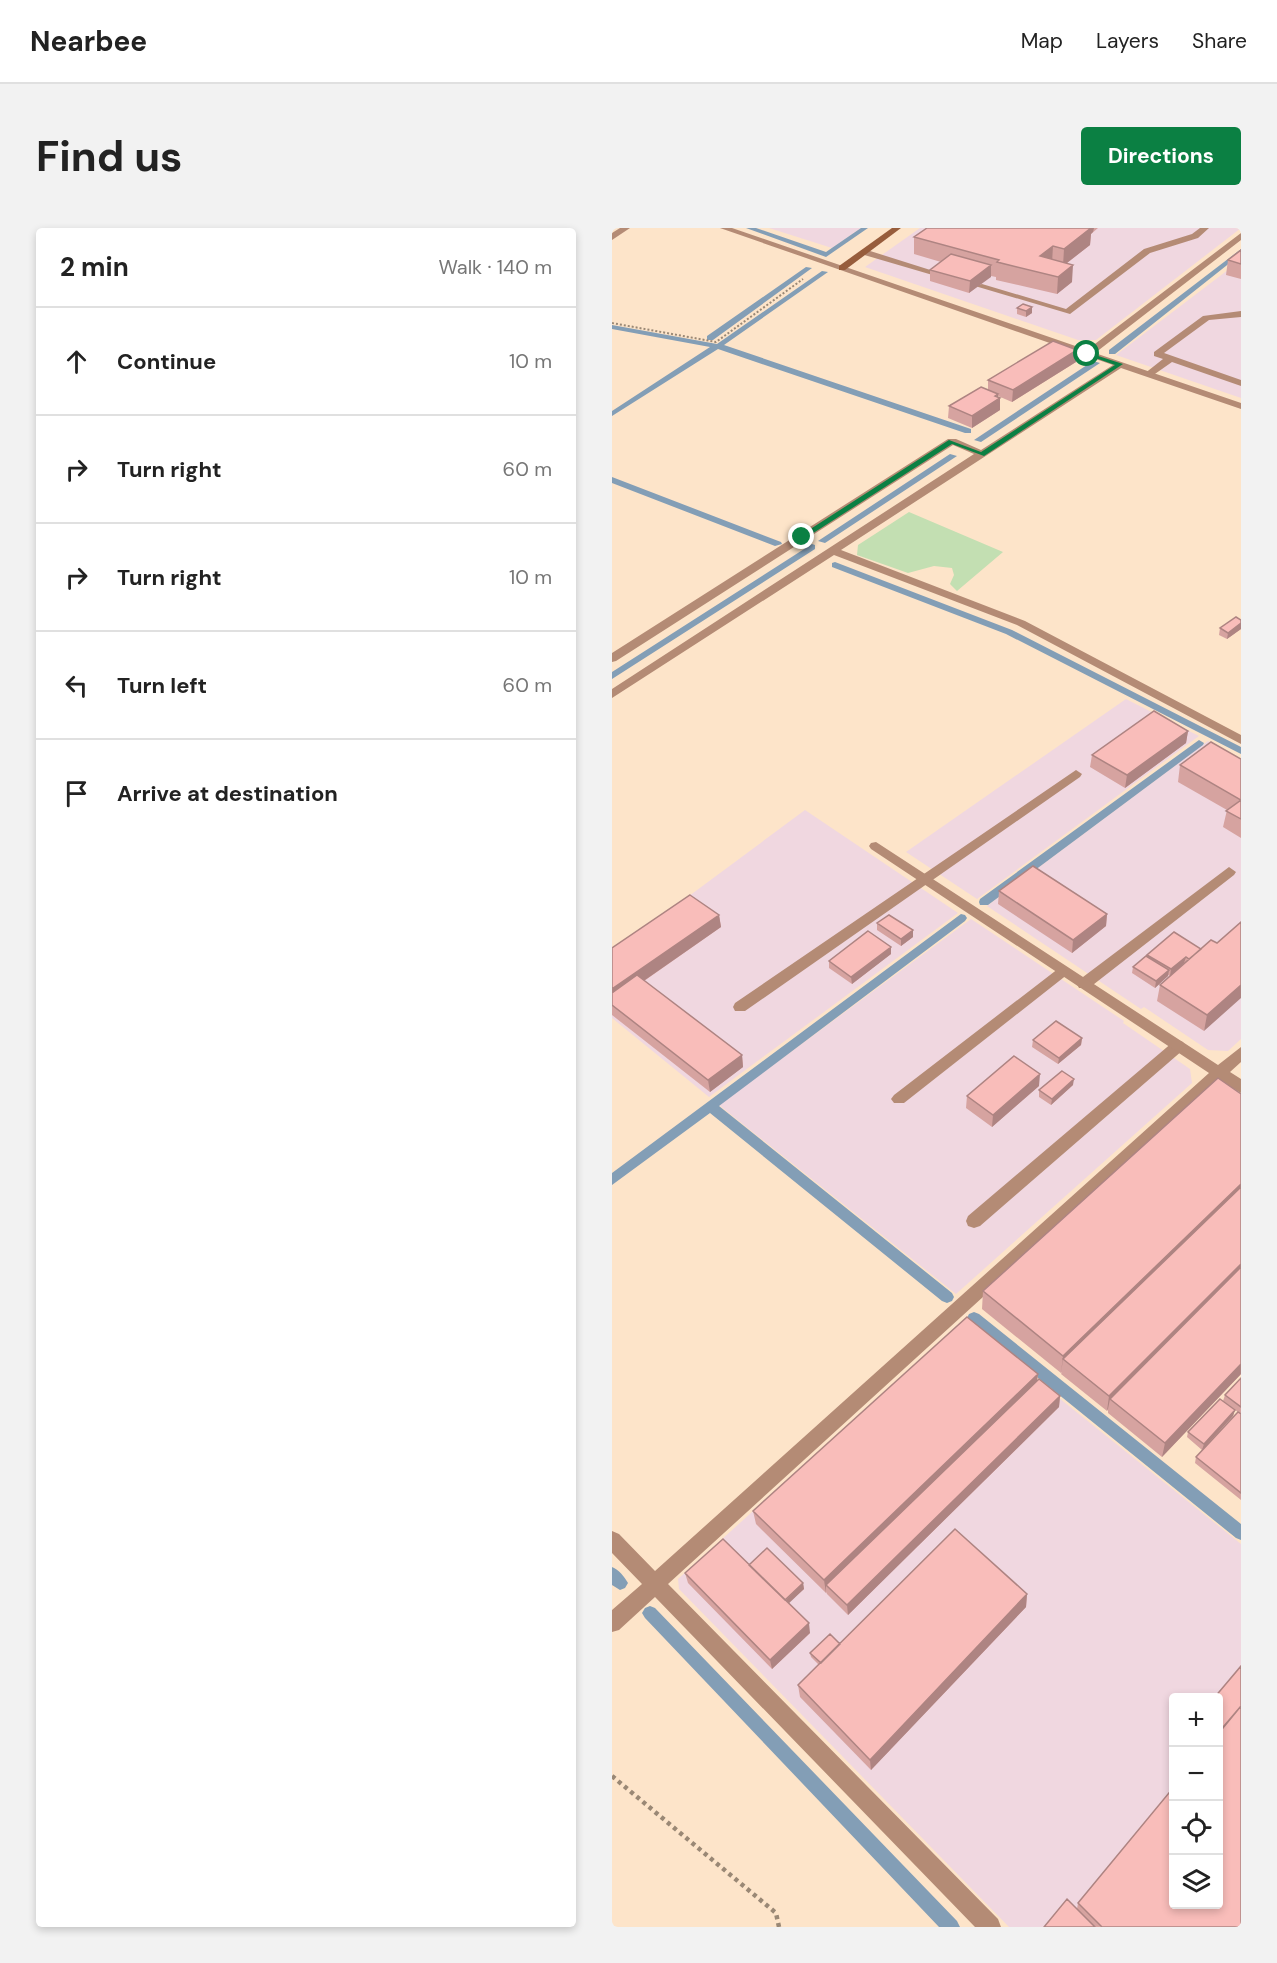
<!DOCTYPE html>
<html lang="en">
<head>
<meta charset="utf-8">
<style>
  :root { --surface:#fff; --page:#f2f2f2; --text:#222; --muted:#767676; --line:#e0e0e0; --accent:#0b8043 }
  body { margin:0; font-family:"DM Sans",sans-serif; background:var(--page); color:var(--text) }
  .controls { position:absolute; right:18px; bottom:18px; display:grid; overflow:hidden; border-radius:6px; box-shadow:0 3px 9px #0003 }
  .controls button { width:54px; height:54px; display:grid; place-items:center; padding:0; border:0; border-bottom:2px solid var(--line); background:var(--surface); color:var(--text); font:30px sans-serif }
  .stop { position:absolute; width:18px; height:18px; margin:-14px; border:4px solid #0b8043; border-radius:50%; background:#fff }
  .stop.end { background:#0b8043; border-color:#fff; box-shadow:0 2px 6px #0008 }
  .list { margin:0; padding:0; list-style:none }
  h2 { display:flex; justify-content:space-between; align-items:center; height:78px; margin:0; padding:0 24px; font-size:26px }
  h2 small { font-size:20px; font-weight:400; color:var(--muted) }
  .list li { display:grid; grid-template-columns:39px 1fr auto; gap:18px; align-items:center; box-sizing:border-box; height:108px; padding:0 24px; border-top:2px solid var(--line) }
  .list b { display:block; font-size:22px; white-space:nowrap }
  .list em { font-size:20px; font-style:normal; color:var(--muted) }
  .icon { flex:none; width:33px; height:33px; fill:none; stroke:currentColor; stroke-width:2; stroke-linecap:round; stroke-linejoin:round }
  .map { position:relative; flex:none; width:629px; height:1699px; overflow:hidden; border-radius:6px }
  header { display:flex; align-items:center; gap:36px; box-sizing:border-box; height:84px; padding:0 30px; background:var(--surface); border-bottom:2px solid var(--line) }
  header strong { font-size:28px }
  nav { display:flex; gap:33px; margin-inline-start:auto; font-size:21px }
  .intro { display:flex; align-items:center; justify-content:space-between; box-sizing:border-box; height:144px; padding:0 36px }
  h1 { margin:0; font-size:42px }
  .button { padding:15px 27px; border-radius:6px; background:var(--accent); color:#fff; font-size:21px; font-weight:700 }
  main { display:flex; gap:36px; padding:0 36px }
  aside { flex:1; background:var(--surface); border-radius:6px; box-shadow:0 3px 9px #0003 }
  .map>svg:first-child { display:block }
  .industrial { fill:#f0d7e0; fill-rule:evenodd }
  .green { fill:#c3dfb2 }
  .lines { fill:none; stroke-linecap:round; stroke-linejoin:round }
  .stream { fill:#839eb6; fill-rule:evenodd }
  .path-far1 { stroke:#9a8875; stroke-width:2; stroke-dasharray:2 2; stroke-linecap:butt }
  .path { stroke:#9a8875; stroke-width:4.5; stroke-dasharray:4 4; stroke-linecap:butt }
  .lane { fill:#b48b75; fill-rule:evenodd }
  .street { fill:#b48b75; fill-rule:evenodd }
  .secondary { fill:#975d3c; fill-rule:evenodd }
  .wall { fill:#d6a3a0 }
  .shaded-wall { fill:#ae8482 }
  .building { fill:#f9bdba; stroke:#ae8482; stroke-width:1.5 }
  .route { fill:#0b8043 }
</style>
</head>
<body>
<header>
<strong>Nearbee</strong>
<nav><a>Map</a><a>Layers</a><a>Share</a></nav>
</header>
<div class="intro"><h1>Find us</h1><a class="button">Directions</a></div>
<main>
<aside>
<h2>2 min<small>Walk · 140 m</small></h2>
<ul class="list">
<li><svg class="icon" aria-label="ahead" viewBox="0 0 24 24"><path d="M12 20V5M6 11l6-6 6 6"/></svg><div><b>Continue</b></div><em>10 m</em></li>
<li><svg class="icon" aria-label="right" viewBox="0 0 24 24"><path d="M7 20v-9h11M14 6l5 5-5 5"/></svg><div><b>Turn right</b></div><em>60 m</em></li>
<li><svg class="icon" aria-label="right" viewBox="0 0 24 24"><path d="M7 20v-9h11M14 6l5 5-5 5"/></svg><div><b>Turn right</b></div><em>10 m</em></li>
<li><svg class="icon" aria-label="left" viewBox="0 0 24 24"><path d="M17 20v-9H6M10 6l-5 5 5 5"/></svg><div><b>Turn left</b></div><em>60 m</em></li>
<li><svg class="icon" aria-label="arrive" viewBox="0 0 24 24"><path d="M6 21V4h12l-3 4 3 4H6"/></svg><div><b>Arrive at destination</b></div></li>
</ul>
</aside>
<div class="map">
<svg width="629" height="1699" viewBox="0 0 629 1699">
  <rect width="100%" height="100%" fill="#fde4c9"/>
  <path class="industrial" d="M157,0H249L220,20Z
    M308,0H629L484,112H466L253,39Z
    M629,32V170L504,127Z
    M514,471L587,508L365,671L294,624Z
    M596,513L629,531V811L616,823L596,822L532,779L529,781L375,678Z
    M193,582L346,685L97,869L0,790V725Z
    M359,691L512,793L511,795L578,841L580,855L344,1066L107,877Z
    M351,1093L629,1316V1699H397L67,1361L66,1351ZM562,1470H606V1676H562Z"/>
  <path class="green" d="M297,284L391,324L345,363L338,356L342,347L340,340L322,338L296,345L245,327L246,317Z"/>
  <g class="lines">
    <path class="stream" d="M134,0H144L214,24L249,0H256L214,29Z
      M629,21V26L503,126H497V122Z
      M194,39L200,40L101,112H95V108Z
      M210,43L216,44L112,117L359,201V205H353L106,121L0,188V183L98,119L0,101V97L105,116Z
      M481,133L488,135L369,214L362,212Z
      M338,226L345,228L213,315L206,313Z
      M0,249L169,314L170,316L163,318L0,255Z
      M200,316L203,317V321L0,451V444Z
      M223,334L400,402L629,519V526L394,406L220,339V335Z
      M587,512L592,515L591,517L376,677H368L367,674L368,671Z
      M349,686L353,687L355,690L353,693L107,878L340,1065L342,1069L340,1073L335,1075L330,1073L98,885L0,957V945Z
      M362,1084L367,1086L629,1296V1312L624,1310L357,1094L355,1090L357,1086Z
      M0,1339C7,1342 12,1348 16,1355L13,1360L8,1362L0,1357Z
      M38,1378L43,1380L345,1693L348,1699H327L33,1390L30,1385L33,1380Z"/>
    <path class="path-far1" d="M0,95L104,114L191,51"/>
    <path class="path" d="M0,1548L164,1685L167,1699"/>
    <path class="lane" d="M588,0H597L586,10L538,25L458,86L363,58L370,56L454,81L532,21L580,6Z
      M249,22H255L331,46L324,48L249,26Z
      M629,83V89L597,92L552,125L629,152V158L560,134L540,148L532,146L551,131L542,128V124L591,88Z
      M464,542L470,546L468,549L133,783H123L121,779L123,775Z
      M617,639L624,644L622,647L477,760H467L465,756L467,752Z
      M451,737L458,742L456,746L292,875H282L279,871L282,867Z
      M566,812L571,814L573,818L571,822L368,998L362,1000L356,998L354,993L356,988L561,814Z"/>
    <path class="street" d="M8,0H18L0,12V5Z
      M108,0H120L475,122L629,5V12L483,125L629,175V181L509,140L229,322L413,393L629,507V516L405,397L222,327L0,470V461L362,226L341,217L4,433L0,434V425L336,211H344L369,222L501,137Z
      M264,614L606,837L629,819V834L618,844L629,851V865L608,853L56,1356L386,1691L389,1699H363L43,1369L7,1402L0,1404V1382L30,1356L0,1325V1303L7,1306L43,1343L597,845L259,621L257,618L259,615Z"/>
    <path class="secondary" d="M280,0H289L233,42H227V38Z"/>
  </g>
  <path class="wall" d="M315,0H486L479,6L478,17L455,35L460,54L445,66L384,52V49L379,48L357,65L318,53V42L329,34L302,26V9Z
    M629,22V51L614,47L616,32Z
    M405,80L420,85L414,89L405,86Z
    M465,122L464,134L400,174L386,168V169L388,170V182L360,200L336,190L337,178L376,161V152Z
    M629,392V401L615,411L607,407L608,400Z
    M576,503L574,515L513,560L478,539L480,527Z
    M629,531V610L611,599L615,582L566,554L568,537Z
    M387,663L495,686L494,698L460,725L386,676Z
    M107,687L109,699L32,753L130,827L131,839L98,864L0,787V720Z
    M629,694L592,803L545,773L548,757L558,748L556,747V748L543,760L520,745L521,739L535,728V727L589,721L605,715Z
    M265,695L301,709L289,718L265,702Z
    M279,719V726L240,756L217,740V733Z
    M470,810L469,817L446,836L420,819L421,812Z
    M461,857L439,877L427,869V862Z
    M427,858L380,899L354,880L355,868Z
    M371,1063L629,1146L550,1229L496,1185V1181L495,1183L449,1146L450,1144L449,1145L370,1081Z
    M426,1146L425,1152L448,1168L447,1179L236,1387L215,1366L214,1364V1365L144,1296L141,1283Z
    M629,1150V1272L583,1235L584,1229L626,1184L611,1173L613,1167Z
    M623,1182L621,1188L590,1222L575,1209L576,1204Z
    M137,1337L191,1355L192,1361L176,1375L198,1405L160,1441L76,1355L73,1345Z
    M415,1366L414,1379L259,1542L188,1469L186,1457L207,1437L199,1429L198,1425L228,1416Z
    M466,1675L629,1699H432L465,1681Z"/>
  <path class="shaded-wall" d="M469,0H482L481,4L479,6L478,17L451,38L452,21Z
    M441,18L440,35L427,45L428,28Z
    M379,37V49L357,65L358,53Z
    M461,37L460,54L445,66L446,49Z
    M420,79V85L414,89V83Z
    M465,122L464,134L400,174L401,162Z
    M386,166V172L388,170V182L360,200V188Z
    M629,395V401L615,411L616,405Z
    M576,503L574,515L513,560L515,547Z
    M495,686L494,698L460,725L461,712Z
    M107,687L109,699L0,775V761Z
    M301,702V709L289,718V711Z
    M279,719V726L240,756L239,749Z
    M574,729L572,735L558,748L559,741Z
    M557,742L556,748L543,760L544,753Z
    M629,757V770L592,803L595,787Z
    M470,810L469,817L446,836L447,830Z
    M130,827L131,839L98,864L96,852Z
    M428,846L427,858L380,899L381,887Z
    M462,851L461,857L439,877L440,871Z
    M629,956V970L451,1131L449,1145L451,1128Z
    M629,1036V1047L498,1171L496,1181L495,1183L497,1168Z
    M629,1136V1146L550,1229L553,1215Z
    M426,1146L424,1161L214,1357V1365L212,1352Z
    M448,1168L447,1179L236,1387L235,1377Z
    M623,1182L621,1188L590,1222L592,1216Z
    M191,1355L192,1361L174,1378L173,1373Z
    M415,1366L414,1379L259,1542L258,1532Z
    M197,1395L198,1405L160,1441L158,1432Z"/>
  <path class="building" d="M315,0H479L452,21L441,18L428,28L461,37L446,49L385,34L387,32L302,9Z
    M629,22V36L616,32Z
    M339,26L379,37L358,53L318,42Z
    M411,76L420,79L414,83L405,80Z
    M441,113L465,122L401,162L376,152Z
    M369,159L386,166L383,168L388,170L360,188L337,178Z
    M624,389L629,392V395L616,405L608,400Z
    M542,483L576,503L515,547L480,527Z
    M599,514L629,531V591L614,583L629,572L568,537Z
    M421,638L495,686L461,712L387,663Z
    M78,667L107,687L0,761V720Z
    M277,687L301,702L289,711L265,695Z
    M629,694V757L595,787L548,757L599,712L605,715Z
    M256,703L279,719L239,749L217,733Z
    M562,704L589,721L577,731L574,729L559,741L535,727Z
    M534,728L557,742L544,753L521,739Z
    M25,747L130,827L96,852L0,777V765Z
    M444,793L470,810L447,830L421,812Z
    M402,828L428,846L381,887L355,868Z
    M450,843L462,851L440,871L427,862Z
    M606,850L629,866V956L451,1128L371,1063Z
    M629,959V1036L497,1168L451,1131Z
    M629,1039V1136L553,1215L498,1171Z
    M355,1089L426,1146L212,1352L141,1283Z
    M629,1150V1179L613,1167Z
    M427,1151L448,1168L235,1377L214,1357Z
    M608,1171L623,1182L592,1216L576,1204Z
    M626,1184L629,1186V1265L584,1229Z
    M343,1301L415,1366L258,1532L186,1457Z
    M111,1311L197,1395L158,1432L73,1345Z
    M155,1320L191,1355L173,1372L137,1337Z
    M218,1406L228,1416L209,1435L198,1425Z
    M629,1438V1478L606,1505V1470H602Z
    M629,1478V1699H490L466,1675L561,1560V1677H606V1506Z
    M455,1671L483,1699H432Z"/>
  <path class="route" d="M477,125L511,136L372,228L340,216L192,311L186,309L337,212L369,224L503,137L472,126Z"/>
</svg>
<div class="controls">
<button>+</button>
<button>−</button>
<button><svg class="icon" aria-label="locate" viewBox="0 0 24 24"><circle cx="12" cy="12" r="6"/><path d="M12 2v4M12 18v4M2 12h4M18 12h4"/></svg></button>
<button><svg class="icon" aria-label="layers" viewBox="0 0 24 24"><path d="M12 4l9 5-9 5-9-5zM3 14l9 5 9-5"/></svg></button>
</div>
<div class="stop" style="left:475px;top:126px"></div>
<div class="stop end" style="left:190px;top:309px"></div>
</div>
</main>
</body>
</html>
